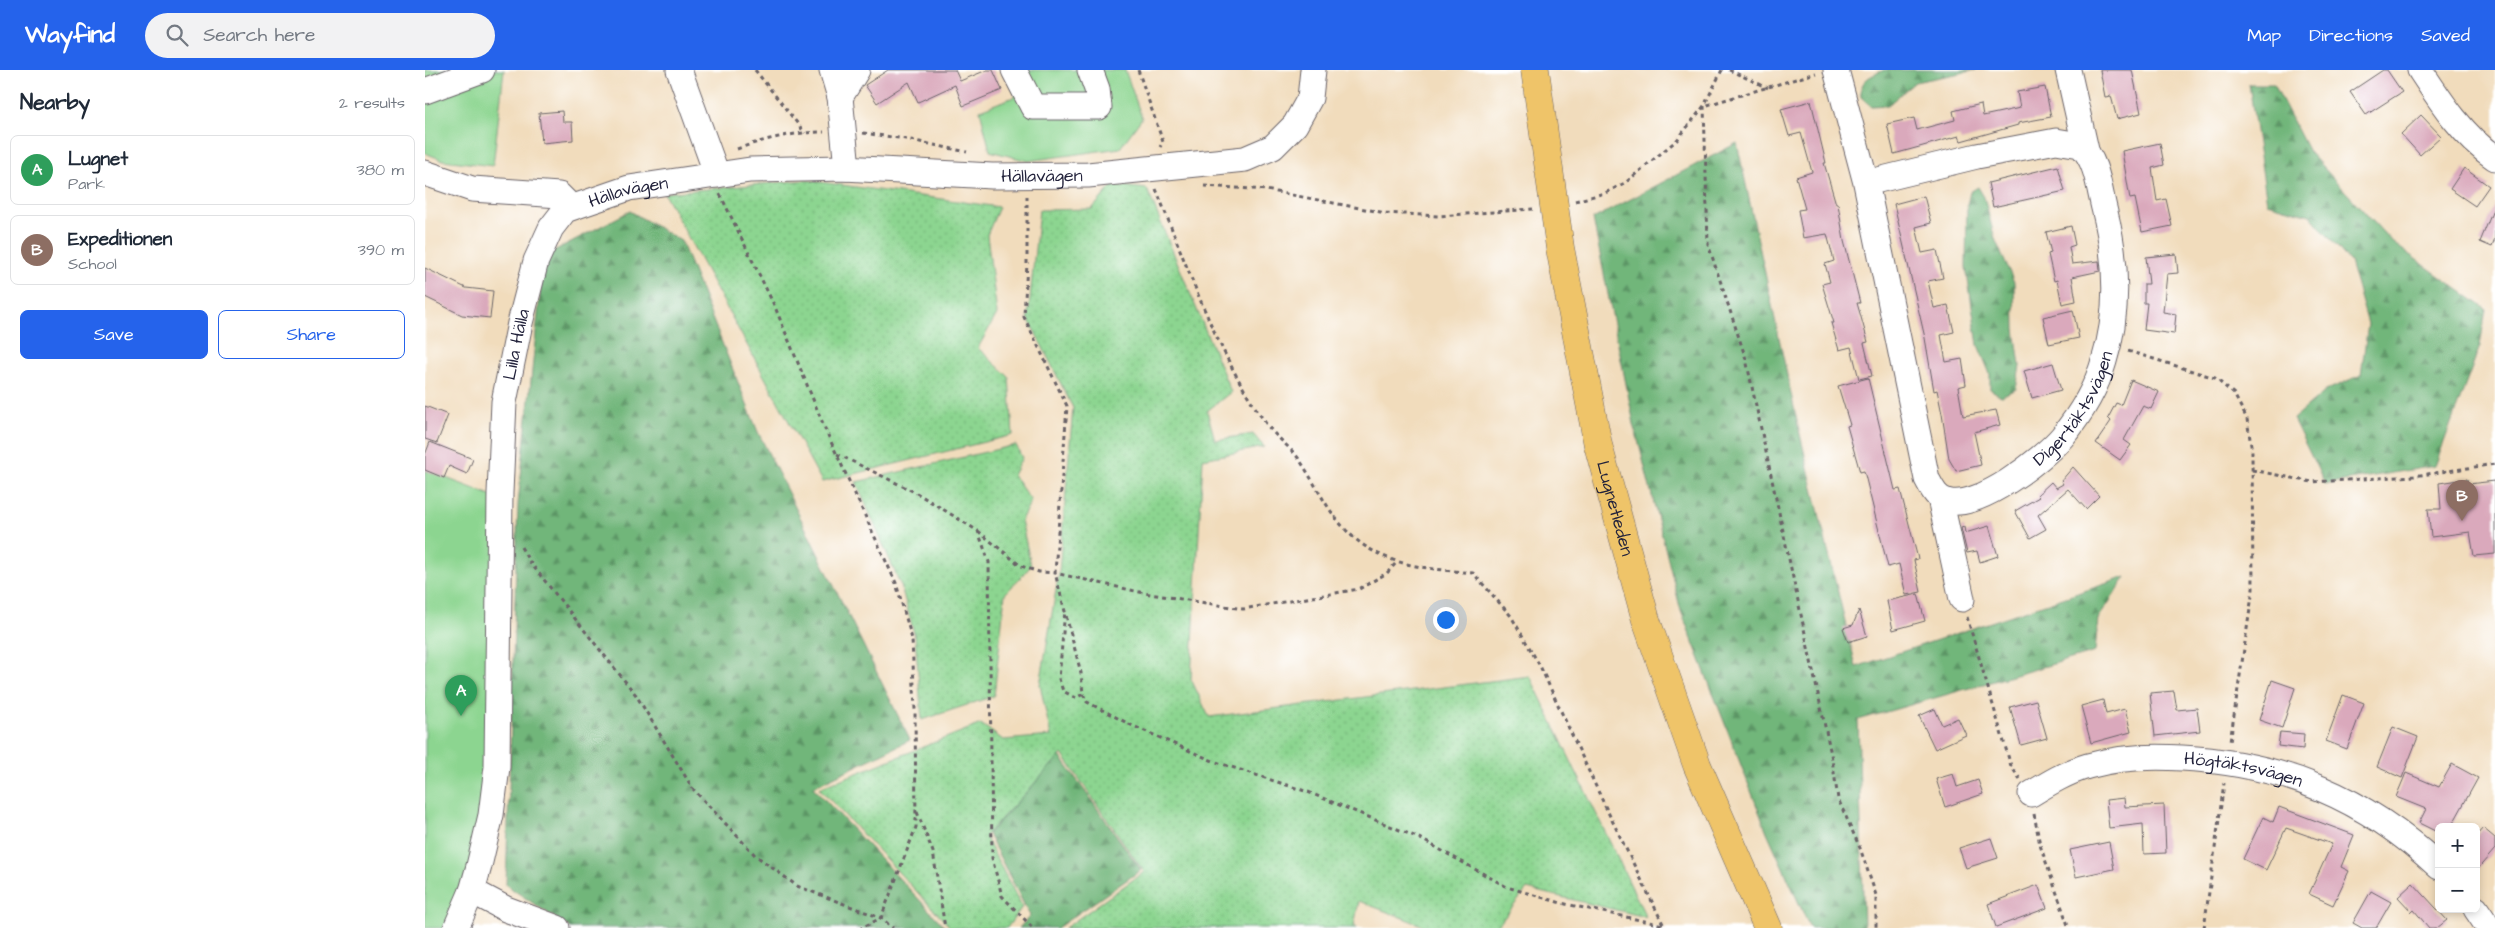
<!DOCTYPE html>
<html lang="en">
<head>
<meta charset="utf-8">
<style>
  :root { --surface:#fff; --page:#f2f2f3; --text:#1f2937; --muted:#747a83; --line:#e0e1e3; --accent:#2563eb }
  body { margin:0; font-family:"Architects Daughter",sans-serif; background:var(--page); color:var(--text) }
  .controls { position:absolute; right:15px; bottom:15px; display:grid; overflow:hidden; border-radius:8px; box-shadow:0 2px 8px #0003 }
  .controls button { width:45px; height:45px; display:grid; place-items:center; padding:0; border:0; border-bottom:1px solid var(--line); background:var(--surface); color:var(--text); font:25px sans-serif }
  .you { position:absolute; left:1020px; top:549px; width:18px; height:18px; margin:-12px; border:4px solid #fff; border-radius:50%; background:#1a73e8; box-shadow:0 0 0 8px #1a73e833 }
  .badge { display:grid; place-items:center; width:32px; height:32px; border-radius:50%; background:var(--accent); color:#fff; font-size:16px; font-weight:700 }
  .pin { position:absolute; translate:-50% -41px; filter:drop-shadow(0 1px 2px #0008) }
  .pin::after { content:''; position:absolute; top:26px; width:18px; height:15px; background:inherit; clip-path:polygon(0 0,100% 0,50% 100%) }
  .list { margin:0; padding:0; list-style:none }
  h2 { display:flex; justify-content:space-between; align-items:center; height:65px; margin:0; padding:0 20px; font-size:21px }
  h2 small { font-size:16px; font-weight:400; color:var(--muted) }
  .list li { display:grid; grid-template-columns:32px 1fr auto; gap:15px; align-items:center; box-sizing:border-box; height:70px; margin:0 10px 10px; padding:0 10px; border:1px solid var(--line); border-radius:8px }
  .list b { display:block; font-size:19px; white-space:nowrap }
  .list p { margin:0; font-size:16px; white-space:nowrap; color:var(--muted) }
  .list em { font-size:16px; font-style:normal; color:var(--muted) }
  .actions { display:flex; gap:10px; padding:15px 20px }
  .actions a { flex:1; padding:11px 0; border:1px solid var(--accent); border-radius:8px; text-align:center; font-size:18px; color:var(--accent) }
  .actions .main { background:var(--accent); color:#fff }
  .icon { flex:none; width:28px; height:28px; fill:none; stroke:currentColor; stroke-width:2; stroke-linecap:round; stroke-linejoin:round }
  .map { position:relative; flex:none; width:2070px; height:858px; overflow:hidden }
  header { display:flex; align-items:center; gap:30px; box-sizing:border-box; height:70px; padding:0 25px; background:var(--accent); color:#fff }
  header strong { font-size:24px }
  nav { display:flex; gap:28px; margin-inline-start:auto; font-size:18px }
  .search { width:350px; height:45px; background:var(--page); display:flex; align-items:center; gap:12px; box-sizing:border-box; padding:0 18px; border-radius:28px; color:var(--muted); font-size:19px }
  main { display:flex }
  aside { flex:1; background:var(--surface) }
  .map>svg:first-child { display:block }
  .grass { fill:url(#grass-dots); stroke:#577c66 }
  .forest { fill:url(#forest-firs); stroke:#4a6c5a }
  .park { fill:#8cd590; stroke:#577c66 }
  .building { fill:#daa9bc }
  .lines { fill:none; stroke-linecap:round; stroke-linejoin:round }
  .minor-casing { stroke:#6a6368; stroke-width:27 }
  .highway-casing { stroke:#6a6368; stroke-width:29 }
  .path { stroke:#6a6368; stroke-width:3; stroke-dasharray:4 4; stroke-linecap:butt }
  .minor { stroke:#fff; stroke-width:25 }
  .highway { stroke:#efc469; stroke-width:28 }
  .labels { text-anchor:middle; stroke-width:5; stroke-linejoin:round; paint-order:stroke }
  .street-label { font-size:18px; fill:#22223b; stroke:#fff }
</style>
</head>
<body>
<header>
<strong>Wayfind</strong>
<div class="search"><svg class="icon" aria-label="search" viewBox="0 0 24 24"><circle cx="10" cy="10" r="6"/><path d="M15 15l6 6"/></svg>Search here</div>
<nav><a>Map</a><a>Directions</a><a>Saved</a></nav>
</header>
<main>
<aside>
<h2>Nearby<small>2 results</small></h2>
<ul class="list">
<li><span class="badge" style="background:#2e9e5b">A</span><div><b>Lugnet</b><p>Park</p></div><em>380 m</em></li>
<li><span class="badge" style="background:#8d6e63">B</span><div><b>Expeditionen</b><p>School</p></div><em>390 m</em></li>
</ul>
<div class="actions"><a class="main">Save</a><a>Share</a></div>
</aside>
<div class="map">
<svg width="2070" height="858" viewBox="0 0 2070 858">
  <defs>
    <pattern id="grass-dots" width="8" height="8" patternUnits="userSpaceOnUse" patternTransform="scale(1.25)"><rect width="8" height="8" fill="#8cd590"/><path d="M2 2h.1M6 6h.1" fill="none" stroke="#78b77d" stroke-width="1.8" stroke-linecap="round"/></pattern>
    <pattern id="forest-firs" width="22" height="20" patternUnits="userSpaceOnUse" patternTransform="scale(1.25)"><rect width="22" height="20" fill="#71b67a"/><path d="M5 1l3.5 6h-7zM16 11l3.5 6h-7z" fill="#5c9465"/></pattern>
  </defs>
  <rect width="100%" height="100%" fill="#fff"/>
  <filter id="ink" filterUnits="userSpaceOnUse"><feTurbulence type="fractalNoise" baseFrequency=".02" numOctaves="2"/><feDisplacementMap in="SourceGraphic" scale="10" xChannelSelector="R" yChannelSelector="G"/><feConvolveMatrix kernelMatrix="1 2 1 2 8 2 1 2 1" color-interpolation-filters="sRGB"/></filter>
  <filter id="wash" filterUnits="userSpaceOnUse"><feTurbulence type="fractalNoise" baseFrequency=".0096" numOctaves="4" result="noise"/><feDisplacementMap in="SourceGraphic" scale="20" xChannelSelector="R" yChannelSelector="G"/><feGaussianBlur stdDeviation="1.12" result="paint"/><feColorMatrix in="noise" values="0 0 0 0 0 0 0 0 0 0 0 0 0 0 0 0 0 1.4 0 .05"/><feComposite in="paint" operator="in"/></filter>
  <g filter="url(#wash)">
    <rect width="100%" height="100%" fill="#f1dcbc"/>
    <path class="grass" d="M381,110L574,137L562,165L572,244L553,278L584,307L588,365L397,412L239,123Z
      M688,115L722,119L806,322L782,341L790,370L828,364L839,377L778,389L766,609L784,647L1105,606L1221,847L1102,819L1071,858H1004L934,831L929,856L932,858H640L719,802L637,684L560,766L597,837L582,858H526L394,718L556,654L578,670L626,666L615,615L634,502L648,338L603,248L614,140L667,139Z
      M591,375L597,388L588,405L606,431L596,450L606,496L580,524L569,626L497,650L490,567L476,516L431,412Z"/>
    <path class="forest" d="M1459,0H1551L1490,12L1463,35L1446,36L1436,27C1435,9 1444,7 1459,0Z
      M1824,14H1849L1884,82L1968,173L2061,239L2055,276L2010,396L1900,414L1868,349L1902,320L1936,305L1943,254L1925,192L1885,145L1842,133Z
      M1312,73L1373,356L1431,597L1701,507L1673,549L1670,582L1433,650L1439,858H1385L1342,762L1256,541L1209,354L1168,149Z
      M1553,117L1559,127L1570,169L1589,212L1590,259L1595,296L1591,319L1576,326L1565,319V304L1553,275L1541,197L1542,135L1545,122Z
      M205,141L256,171L333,362L485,670L388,717L521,858H145L81,815L93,434L119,186Z
      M635,686L716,800L632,858H594L605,846L563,764Z"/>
    <path class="park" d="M0,0H79L68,96L18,90L0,83Z
      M579,0H700L717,48L695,78L603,91L565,81L555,40L591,26Z
      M0,400L76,429L74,705L34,858H0Z"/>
    <g id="blocks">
      <path class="building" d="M463,0H530L535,11L562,0H568L577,20L538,36L530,15L493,32L484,12L452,33L440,15Z
        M1675,0H1707L1716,43L1692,49L1686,26L1680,27Z
        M1958,0H1962L1977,22L1941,45L1925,22Z
        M1620,17L1626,47L1593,53V55L1536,71L1534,66L1469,84L1462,54L1489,48L1492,60L1530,50L1528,41L1556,34L1558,46L1595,38L1592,22Z
        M1386,31L1401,93H1399L1411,134H1413L1419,171L1435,233H1432L1443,272L1439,273L1447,306L1434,309L1426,277L1414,280L1406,253H1409L1397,214L1405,212L1400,194L1409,191L1402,164L1378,168L1373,140L1380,139L1371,107L1387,102L1376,63L1364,66L1356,39Z
        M137,41L138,52H147L148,70L117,73L114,43Z
        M1996,45L2016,66L1995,85L1976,64Z
        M1735,73L1739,95L1727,98L1732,131L1741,129L1747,156L1717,162L1710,128L1705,129L1697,81Z
        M1633,96L1640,121L1568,137L1563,113Z
        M2039,98L2064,116L2050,136L2025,119Z
        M1499,126L1506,153L1491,157L1497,183L1512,180L1518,208L1503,211L1509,238L1523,235L1529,262L1516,265L1521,292L1537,289L1541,315L1533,317L1538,346L1571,340L1575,355L1549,362L1556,395L1531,401L1524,389L1517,344L1512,320L1509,321L1500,268L1469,134Z
        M2070,135V169L2067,177L2055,172Z
        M1646,156L1650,175L1644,177L1647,194L1674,191L1675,201L1647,207L1651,231L1637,234L1632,210L1629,211L1623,184L1626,183L1621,162Z
        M1751,184L1753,203L1742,204L1738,242L1751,244L1749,264L1719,260L1722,233H1719V214H1724L1721,187Z
        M0,198L41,218L68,221L65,248L37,245L0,227Z
        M1648,240L1654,268L1624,274L1618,247Z
        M1628,293L1636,320L1607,328L1599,301Z
        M1443,308L1470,420L1475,419L1493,489L1489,490L1496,522L1481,525L1474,494L1463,497L1439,401L1435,402L1422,356L1425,355L1413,316Z
        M1706,310L1734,322L1726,339L1718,336L1699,370L1706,375L1695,390L1671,373L1686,351L1683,348L1691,333L1696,335Z
        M0,336L23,345L12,373L0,369Z
        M5,372L48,389L42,404L24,396L19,408L0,400V385Z
        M1648,397L1674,426L1661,439L1643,419L1613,445L1621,459L1605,468L1590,441L1614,427L1612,425L1626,412L1631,418L1638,414L1636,411Z
        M2042,409L2043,414L2070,411V484L2049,486L2045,462L2006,467L2003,439H2016L2014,413Z
        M1564,456L1573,486L1555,492L1552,481L1542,483L1536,458L1539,457L1540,463Z
        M1493,524L1500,551L1468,560L1462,531Z
        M1434,540L1442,566L1423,572L1418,558L1428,555Z
        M1847,610L1870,618L1857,658L1834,650Z
        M1749,621L1752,640L1772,638L1775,661L1730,666L1725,623Z
        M1918,625L1939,633L1922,679L1901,671Z
        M1611,630L1622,668L1596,675L1585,637Z
        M1678,630L1681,644L1700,639L1706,662L1666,673L1656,636Z
        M1510,639L1517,655L1533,648L1541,665L1510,679L1494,646Z
        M1968,657L1993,667L1977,708L1952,697Z
        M1855,662L1879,664L1878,679L1853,676Z
        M2027,694L2053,708L2026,757H2014V763L1994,753L2001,739L1971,727L1981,703L2014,717Z
        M1528,704L1532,717L1553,710L1558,724L1520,737L1511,709Z
        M1699,728L1700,737L1739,735L1741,783L1719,784L1718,754L1684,758L1681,730Z
        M1854,737L1929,765L1916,797L1924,801L1908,835L1884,824L1907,774L1861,758L1841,800L1818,789L1838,747L1848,752Z
        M2058,758L2070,768V779L2051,801V766Z
        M1566,768L1573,788L1541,798L1534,778Z
        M1684,772L1689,799L1651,807L1645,780Z
        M1988,813L2022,850L2012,858H2004L1989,840L1987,842L1973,827Z
        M1613,815L1622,838L1571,857L1563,834Z
        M1946,821L1966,832L1951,858H1937L1928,853Z"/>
    </g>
  </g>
  <g filter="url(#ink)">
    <use href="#blocks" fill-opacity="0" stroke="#6a6368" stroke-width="1"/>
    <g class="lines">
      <defs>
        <g id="minor">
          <path d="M254,0L292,105"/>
          <path d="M407,0L415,27L422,98"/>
          <path d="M589,0L608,37H674L672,19L665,0"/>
          <path id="s1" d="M1411,0L1441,113L1502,409C1507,418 1511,428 1522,431C1552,441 1618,389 1637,367C1655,345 1671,319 1679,291C1695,240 1692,189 1679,138C1674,118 1672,90 1655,75L1631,71L1552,86L1441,113"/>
          <path d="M1643,0L1661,80"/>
          <path d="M1995,0C2016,32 2038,66 2070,88"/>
          <path d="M0,21L57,0"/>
          <path d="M415,27L432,0"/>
          <path d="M0,103L47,119L134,125L145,136"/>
          <path d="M1515,428L1537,529"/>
          <path id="s2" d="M1606,724C1624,713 1642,702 1663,696C1694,687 1726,686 1757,688C1857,693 1941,728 2014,797"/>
          <path d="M47,821L81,839L132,858"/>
          <path d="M2051,839L2064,858"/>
          <path id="s3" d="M31,858L47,821L54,796L66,745L72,697L75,423L79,332L95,253L111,191L126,158L140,140L204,118L325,100L419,98L567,106L663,105L820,89L848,77L870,55L885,28L888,0"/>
        </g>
        <g id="highway">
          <path id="s4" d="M1110,0L1135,178L1173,375L1221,550L1272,695L1343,858"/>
        </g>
      </defs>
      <use href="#minor" class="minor-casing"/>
      <use href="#highway" class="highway-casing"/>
      <path class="path" d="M330,0L380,63
        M713,0L738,72L735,77
        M1297,0L1279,36L1283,174L1321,289L1407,689L1413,729L1435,778L1451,825V858
        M1304,0L1343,18
        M438,63L481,69L542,82
        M312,79C340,69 369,62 399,62
        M779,116L841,120L961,143L1014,146L1108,139
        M731,119C763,198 791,282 840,352C850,367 866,377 876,392C896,423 909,457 943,478C975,498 1011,499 1048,503L1086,546L1115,596L1180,736L1240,858
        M295,124L350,237L401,361L471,513L487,569L490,640L491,757L456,848L436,858
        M602,126V193L599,247L642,336L630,503L656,603L658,624L651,628L638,621L634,609L640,540
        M1150,131L1180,123L1200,113L1252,70L1279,36L1391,3
        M1703,281L1790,308L1809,324L1822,349L1827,382L1828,519L1805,672
        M412,384L490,422L553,461L564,492L567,788L577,826L608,858
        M1827,400L1887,412L1989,406L2070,394
        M553,461L596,496L614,502L630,503L719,523L818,539L934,519L962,503L972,492
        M96,477L104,491L211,625L268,719L330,785L372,816L456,848L468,858
        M1542,547L1586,696L1595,709
        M658,624L662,632L706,655L788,691L883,722L994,768L1082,817L1136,833L1238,855
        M492,742L508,782L520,858
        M1609,744L1615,775L1644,858
        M1779,858L1799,713"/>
      <use href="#minor" class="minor"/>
      <use href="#highway" class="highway"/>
    </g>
  </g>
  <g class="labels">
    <g class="street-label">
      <text dy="6" stroke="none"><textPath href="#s3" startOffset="1218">Hällavägen</textPath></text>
      <text dy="6" stroke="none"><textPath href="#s3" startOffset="802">Hällavägen</textPath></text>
      <text dy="6" stroke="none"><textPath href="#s3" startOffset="591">Lilla Hälla</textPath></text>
      <text dy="6" stroke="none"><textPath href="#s1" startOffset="616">Digertäktsvägen</textPath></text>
      <text dy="6" stroke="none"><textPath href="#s4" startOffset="446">Lugnetleden</textPath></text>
      <text dy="6" stroke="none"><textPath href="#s2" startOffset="221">Högtäktsvägen</textPath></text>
    </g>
  </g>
</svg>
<div class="controls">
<button>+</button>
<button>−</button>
</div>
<div class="you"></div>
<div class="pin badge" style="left:36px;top:646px;background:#2e9e5b">A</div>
<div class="pin badge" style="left:2037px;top:451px;background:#8d6e63">B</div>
</div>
</main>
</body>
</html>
